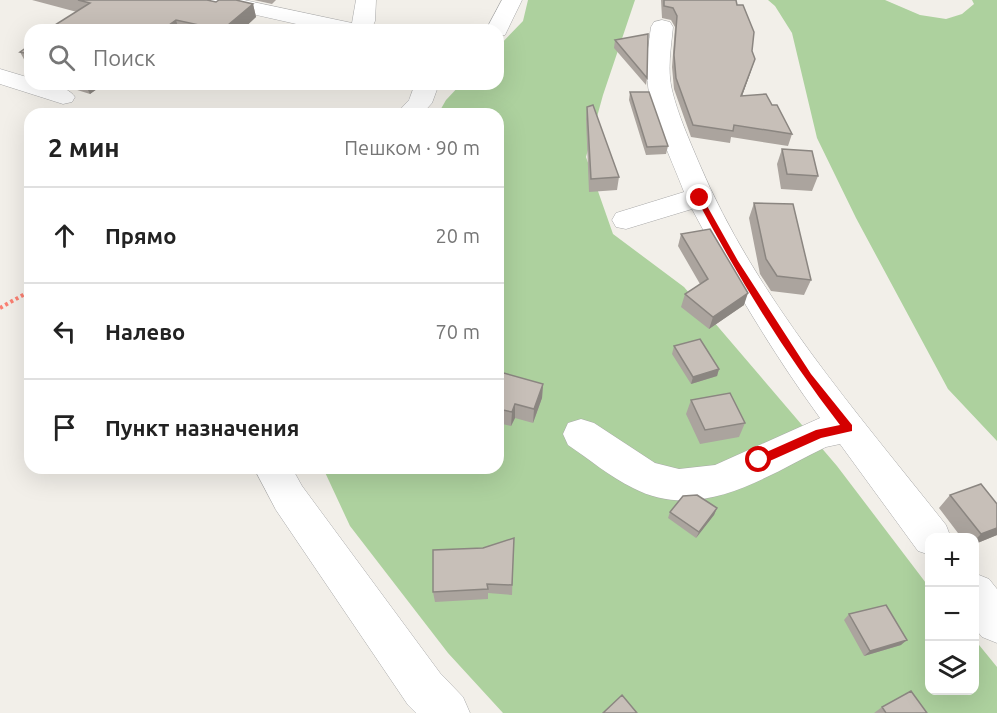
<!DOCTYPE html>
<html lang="ru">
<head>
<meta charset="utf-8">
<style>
  :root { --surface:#fff; --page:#f2f2f2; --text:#222; --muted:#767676; --line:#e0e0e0 }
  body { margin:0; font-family:Ubuntu,sans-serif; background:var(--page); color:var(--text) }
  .controls { position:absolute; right:18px; bottom:18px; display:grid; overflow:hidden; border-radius:12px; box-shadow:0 6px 24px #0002 }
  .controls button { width:54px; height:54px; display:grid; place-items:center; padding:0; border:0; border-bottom:2px solid var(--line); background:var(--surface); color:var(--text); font:30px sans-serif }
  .stop { position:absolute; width:18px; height:18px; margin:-14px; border:4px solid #d40000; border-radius:50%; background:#fff }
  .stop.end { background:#d40000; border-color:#fff; box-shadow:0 2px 6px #0008 }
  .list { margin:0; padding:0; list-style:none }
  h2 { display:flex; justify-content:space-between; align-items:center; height:78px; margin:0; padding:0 24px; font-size:26px }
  h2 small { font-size:20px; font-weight:400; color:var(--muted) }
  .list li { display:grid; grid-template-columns:39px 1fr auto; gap:18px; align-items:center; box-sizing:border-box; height:96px; padding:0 24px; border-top:2px solid var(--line) }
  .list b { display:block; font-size:22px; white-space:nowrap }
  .list em { font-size:20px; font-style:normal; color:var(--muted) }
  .icon { flex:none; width:33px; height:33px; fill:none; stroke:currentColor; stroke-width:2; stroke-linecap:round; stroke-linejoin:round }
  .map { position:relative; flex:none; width:997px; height:713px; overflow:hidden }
  .search { position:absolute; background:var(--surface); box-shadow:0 6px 24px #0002; left:24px; top:24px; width:480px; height:66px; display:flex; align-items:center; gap:15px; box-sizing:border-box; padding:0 21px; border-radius:18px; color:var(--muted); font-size:22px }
  .panel { position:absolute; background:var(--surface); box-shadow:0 6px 24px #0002; left:24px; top:108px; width:480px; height:366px; border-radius:18px }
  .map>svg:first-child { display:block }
  .forest { fill:#add19e }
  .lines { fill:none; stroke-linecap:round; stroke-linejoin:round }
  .minor-casing { stroke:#a9a9a9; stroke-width:1 }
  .path { stroke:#fa8072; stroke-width:4; stroke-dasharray:3 3; stroke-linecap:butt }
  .minor { fill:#fff; fill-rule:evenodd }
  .wall { fill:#aba49e }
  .shaded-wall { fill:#8b8681 }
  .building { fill:#c7bfb8; stroke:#8b8681; stroke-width:1.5 }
  .route { fill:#d40000 }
</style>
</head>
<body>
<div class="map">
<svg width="997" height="713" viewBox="0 0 997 713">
  <rect width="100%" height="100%" fill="#f2efe9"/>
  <path class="forest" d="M528,0H635L603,95L586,157L613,234L684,287L837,466L929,587L930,690H974L975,640L997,667V713H503L448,653L350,526L323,468H498V114H438L446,100L461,84H498V47L523,21Z
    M768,0H885L920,15L946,19L962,14L974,4L972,0H997V441L948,389L856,218L817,138L792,33L775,6Z"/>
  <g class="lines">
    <defs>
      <path id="minor" d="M205,0H244L352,23L356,0H376L375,21L371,30H323L208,4Z
        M502,0H522L505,35L498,36V30H486Z
        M662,20L670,22L673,27C671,48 667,70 672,90C678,115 689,139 699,163C756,298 856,411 946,525L951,538H930V555L918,551L840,444L826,447C766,476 700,523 633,488C610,477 589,459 568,445L563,434L568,423L581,419L594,423L655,463L679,469L715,465L820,418C772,352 730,281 692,209L626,229L616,227L612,220L616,213L684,192C670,155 648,113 647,73C646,58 649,42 651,27L654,22Z
        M0,69L30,78V84C44,84 66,84 75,97L72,102L63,104L0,84Z
        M415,84H439L432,103L422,114H396L409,100Z
        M254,468H292L302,486L440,673L463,697L470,713H416L408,705L276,510Z
        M974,573L989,579L997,589V643L982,637L974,627Z"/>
    </defs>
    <use href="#minor" class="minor-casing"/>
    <path class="path" d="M0,308L30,291"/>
    <use href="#minor" class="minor"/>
  </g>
  <path class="wall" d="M32,0H207L216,2L253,4L256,17L242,30H47L77,12Z
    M254,0H276L272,4Z
    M661,0H736L751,71L742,96L772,105L792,134L788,146L731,137L730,143L691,137L674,89L672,67L675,27L671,20L662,18Z
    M615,40L647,78L646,85L614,48Z
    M30,45V66L27,65L20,52Z
    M58,84H104L90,94Z
    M630,92L668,146L666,154L646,155L629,100Z
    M587,107L619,177L617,190L589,192L586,119Z
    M782,149L818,176L812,191L781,189L777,164Z
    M754,203L811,280L804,295L771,291L760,274L749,218Z
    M681,234L744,305L709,329L681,307L685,294L700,284L678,246Z
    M674,346L719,369L717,376L691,384L672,354Z
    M498,377L543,384L542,398L533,423L515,418L511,426L498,423Z
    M691,400L745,423L739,437L700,444L686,414Z
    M950,495L997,535L975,544V537H961L939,508Z
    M717,508L714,515L696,538L668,518L670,512Z
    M514,538L512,595L488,593V599L435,602L433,592L483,548Z
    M849,614L901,645L864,656L844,620Z
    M882,707L927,713H874Z"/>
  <path class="shaded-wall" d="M253,4L256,17L242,30H222Z
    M176,20L179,30H162Z
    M755,59L751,71L738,107L741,96Z
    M85,84H104L90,94Z
    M748,293L744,305L709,329L713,317Z
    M719,369L717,376L691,384L693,377Z
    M543,384L542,398L533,423L534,409Z
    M515,404V418L511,426L512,412Z
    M717,508L714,515L696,538L699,532Z
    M997,528V535L975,544V540L981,534Z
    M907,640L901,645L864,656L870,651Z"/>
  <path class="building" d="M78,0H207L216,2L219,0H236L253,4L222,30L176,20L162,30H47L90,3Z
    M664,0H736L737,5H743L754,32L752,51L755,59L741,96L766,94L772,105H777L792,134L734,125L733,131L693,125L676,78L674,55L677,16L673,8L664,6Z
    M648,34L647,78L615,40Z
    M30,45V54L20,52Z
    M630,92H649L668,146L647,147Z
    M593,105L619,177L591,179L587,107Z
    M782,149L812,151L818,176L787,174Z
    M754,203L793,204L811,280L777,276L766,259Z
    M710,229L748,293L713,317L685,294L708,279L681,234Z
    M700,339L719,369L693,377L674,346Z
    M500,372L543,384L534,409L515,404L512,412L498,409V377Z
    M730,393L745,423L705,430L691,400Z
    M981,484L997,504V528L981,534L950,495Z
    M697,495L717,508L699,532L670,512L683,496Z
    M514,538L512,585L487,584L488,589L433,592V550L483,548Z
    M886,605L907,640L870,651L849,614Z
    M911,691L927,713H886L882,707Z
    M622,695L637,713H603Z"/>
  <path class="route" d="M697,197H702L738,261L811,374L852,425V431L821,438L763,464H755V457L816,430L840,425C785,354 738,277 696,198Z"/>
</svg>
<div class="controls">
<button>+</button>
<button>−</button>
<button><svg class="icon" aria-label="layers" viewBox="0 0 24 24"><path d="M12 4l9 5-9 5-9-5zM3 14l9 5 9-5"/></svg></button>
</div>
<div class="stop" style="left:759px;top:460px"></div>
<div class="stop end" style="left:700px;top:198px"></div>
<div class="search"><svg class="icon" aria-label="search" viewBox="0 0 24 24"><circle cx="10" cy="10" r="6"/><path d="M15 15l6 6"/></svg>Поиск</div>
<section class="panel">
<h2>2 мин<small>Пешком · 90 m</small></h2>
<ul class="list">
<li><svg class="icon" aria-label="ahead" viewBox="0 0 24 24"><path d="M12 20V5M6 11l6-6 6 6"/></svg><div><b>Прямо</b></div><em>20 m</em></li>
<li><svg class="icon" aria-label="left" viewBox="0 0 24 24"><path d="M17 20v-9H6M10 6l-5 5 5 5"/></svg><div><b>Налево</b></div><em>70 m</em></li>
<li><svg class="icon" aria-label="arrive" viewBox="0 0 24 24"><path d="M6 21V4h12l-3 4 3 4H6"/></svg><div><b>Пункт назначения</b></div></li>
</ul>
</section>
</div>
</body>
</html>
